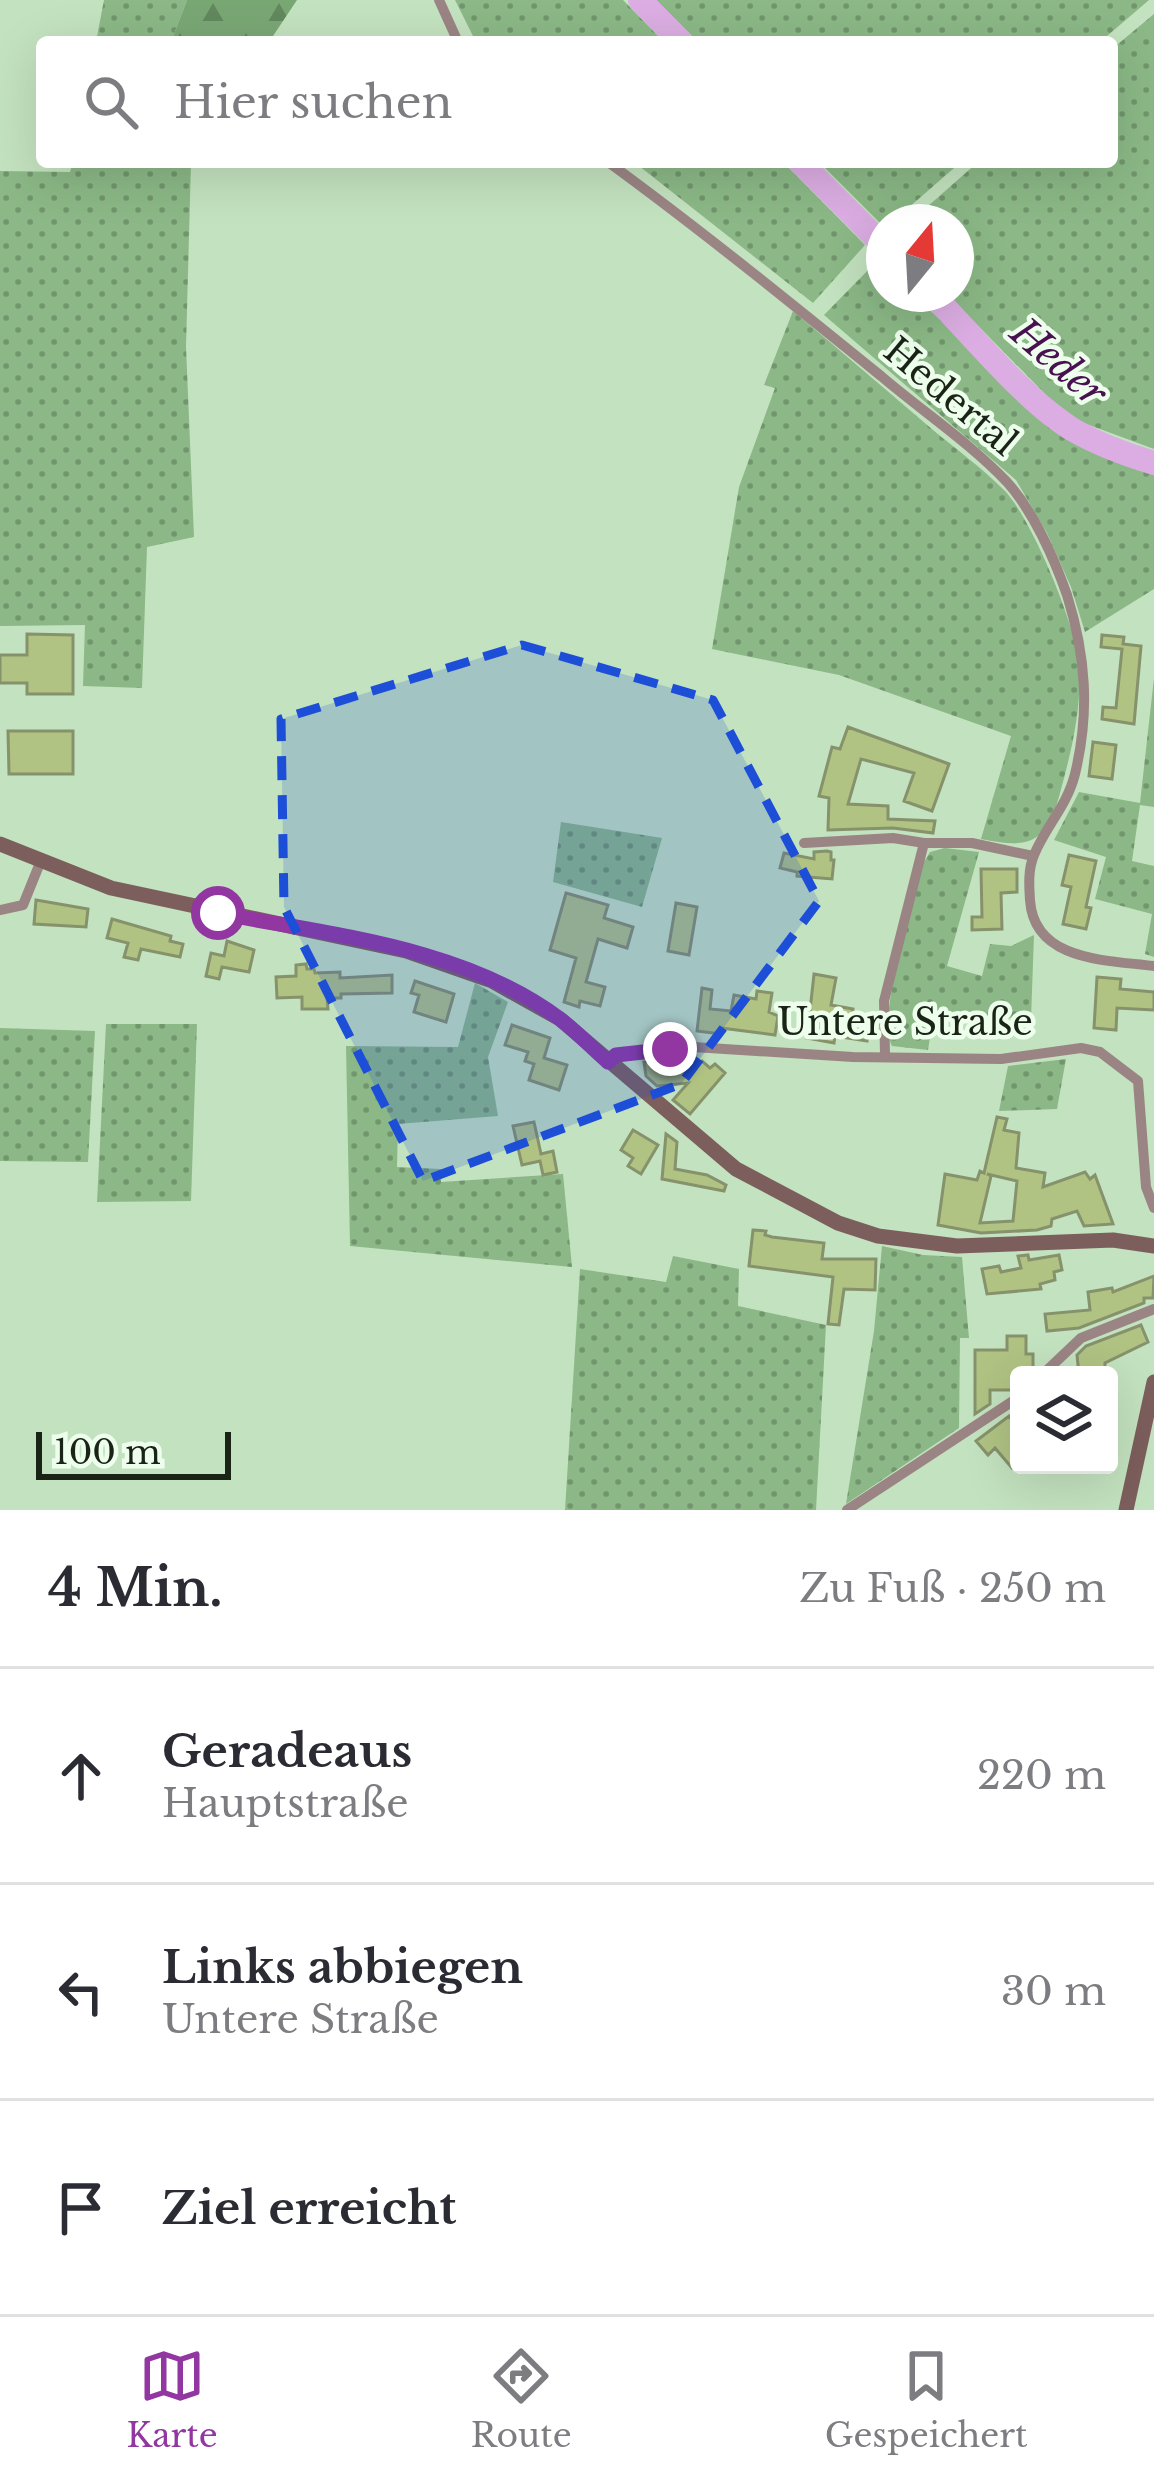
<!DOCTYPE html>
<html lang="de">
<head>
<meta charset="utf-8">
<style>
  :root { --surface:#fff; --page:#f7f7f7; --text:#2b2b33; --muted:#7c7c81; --line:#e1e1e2; --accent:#9236a1 }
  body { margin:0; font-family:"Libre Baskerville",serif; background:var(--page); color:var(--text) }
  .controls { position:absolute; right:36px; bottom:36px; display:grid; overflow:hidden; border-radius:12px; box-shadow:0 12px 48px #0002 }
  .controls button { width:108px; height:108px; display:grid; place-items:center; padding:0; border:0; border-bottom:3px solid var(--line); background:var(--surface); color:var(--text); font:60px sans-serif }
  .compass { position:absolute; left:866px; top:204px; width:108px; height:108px; border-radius:50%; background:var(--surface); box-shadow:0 12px 48px #0002; rotate:18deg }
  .scale { position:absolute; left:36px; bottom:30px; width:195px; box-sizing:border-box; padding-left:12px; border:6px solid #192417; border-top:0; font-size:33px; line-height:42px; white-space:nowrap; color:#192417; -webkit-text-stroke:9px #eefeec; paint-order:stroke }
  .stop { position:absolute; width:36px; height:36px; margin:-27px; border:9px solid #9236a1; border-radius:50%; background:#fff }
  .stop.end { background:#9236a1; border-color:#fff; box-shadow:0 3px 12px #0008 }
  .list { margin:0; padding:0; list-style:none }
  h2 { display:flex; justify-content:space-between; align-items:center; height:156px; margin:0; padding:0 48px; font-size:51px }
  h2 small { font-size:39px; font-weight:400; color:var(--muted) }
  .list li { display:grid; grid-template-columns:78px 1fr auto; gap:36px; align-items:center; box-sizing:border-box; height:216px; padding:0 48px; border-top:3px solid var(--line) }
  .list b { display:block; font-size:45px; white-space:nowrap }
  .list p { margin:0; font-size:39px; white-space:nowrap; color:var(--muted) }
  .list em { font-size:39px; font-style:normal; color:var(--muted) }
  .icon { flex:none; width:66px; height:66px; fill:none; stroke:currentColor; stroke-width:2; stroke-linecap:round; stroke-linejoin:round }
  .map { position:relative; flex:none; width:1154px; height:1510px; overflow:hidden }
  .search { position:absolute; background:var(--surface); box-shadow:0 12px 48px #0002; left:36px; right:36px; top:36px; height:132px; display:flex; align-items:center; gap:30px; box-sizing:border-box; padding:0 42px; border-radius:12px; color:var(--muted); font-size:45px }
  .sheet { height:804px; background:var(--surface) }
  nav { display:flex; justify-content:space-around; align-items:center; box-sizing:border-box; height:168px; border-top:3px solid var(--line); background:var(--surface); font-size:33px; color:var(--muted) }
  nav a { display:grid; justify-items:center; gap:6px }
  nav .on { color:var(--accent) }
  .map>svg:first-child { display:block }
  .grass { fill:url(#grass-dots) }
  .forest { fill:url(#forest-firs) }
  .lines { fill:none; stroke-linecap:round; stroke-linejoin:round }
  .river { stroke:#dbade2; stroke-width:24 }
  .building { fill:#b0c383; stroke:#86926b; stroke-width:3; fill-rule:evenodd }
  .street { stroke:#9b8584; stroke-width:10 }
  .secondary { stroke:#7c5e5c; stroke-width:15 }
  .route { stroke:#9236a1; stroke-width:15 }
  .marked { fill:#1d4ed8; fill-opacity:0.2; stroke:#1d4ed8; stroke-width:9; stroke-dasharray:24 15; stroke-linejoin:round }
  .labels { text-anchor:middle; stroke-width:9; stroke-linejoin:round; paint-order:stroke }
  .street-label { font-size:36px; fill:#192417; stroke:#eefeec }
  .water-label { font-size:39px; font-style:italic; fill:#481150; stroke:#eefeec }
</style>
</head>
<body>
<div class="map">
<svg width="1154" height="1510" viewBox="0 0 1154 1510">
  <defs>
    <pattern id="grass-dots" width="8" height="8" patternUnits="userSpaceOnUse" patternTransform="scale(3)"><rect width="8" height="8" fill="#8bb886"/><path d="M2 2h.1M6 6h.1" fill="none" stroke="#71956d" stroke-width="1.8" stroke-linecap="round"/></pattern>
    <pattern id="forest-firs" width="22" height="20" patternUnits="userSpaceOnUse" patternTransform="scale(3)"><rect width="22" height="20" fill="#79a774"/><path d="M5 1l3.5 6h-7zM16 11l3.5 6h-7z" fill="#62885e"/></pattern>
  </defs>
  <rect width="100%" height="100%" fill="#c3e2bf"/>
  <path class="grass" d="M104,0H187L171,42H96Z
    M455,0H623L664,42H476Z
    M656,0H1149L1100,42H698Z
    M1154,14V449L1081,422L1049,398L947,294H956V222H910L978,162H1112V49Z
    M73,162H191L186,347L194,537L147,547L142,688L83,686L85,625L0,626V171L70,172Z
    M634,162H783L865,245L813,303Z
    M819,162H961L892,222H884V227Z
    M877,261L884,268V294H912L1068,435L1117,459L1154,470V589L1085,632L1071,587L1047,533L1016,480L824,315Z
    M793,311C840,350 886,390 933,430C956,449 982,468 1004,490C1031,517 1077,627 1079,666C1082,708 1071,753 1060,793C1047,844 1029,849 981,839L1011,736L839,675L712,649L739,487L775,388L764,385Z
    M1154,678V807L1140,805L1132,861L1154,866V957L1145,954L1152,914L1095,899L1106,857L1054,840L1079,792L1140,803Z
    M561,822L662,838L642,907L553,882Z
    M945,848L979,852L947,966L982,976L990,944L1011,946L1034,935L1031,1019L934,1013L928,1050L892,1046C876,1019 915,897 924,862L930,852Z
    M475,983L508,1002L488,1057L498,1116L398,1124L397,1167L441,1169V1182L563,1174L572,1267L350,1246L346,1046L458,1047Z
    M106,1024H197L191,1201L97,1202Z
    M0,1028L95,1031L88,1162L0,1161Z
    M1066,1059L1057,1109L999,1111L1008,1066Z
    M882,1246L923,1255L962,1257L969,1338H960L959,1428L846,1504L874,1331Z
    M673,1256L739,1269L738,1306L826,1325L816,1510H565L580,1269L666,1282Z"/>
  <path class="forest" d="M187,0H297L269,42H171Z"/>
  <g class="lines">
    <path class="river" d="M640,0L681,42
      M800,162L884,246
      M932,294C972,335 1027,403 1075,431C1100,445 1127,455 1154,463"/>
  </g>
  <path class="building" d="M27,634L73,635V694H27V683H0V655H27Z
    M1102,635L1124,637L1123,644L1141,646L1134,724L1102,719L1103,707L1116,708L1122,649L1101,647Z
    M848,727L949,764L932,811L904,801L914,773L861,759L848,804L888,806V819L935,821L933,833L893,828L828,830L829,798L819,796L832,747L840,749Z
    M8,731H73V774H9Z
    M1093,742L1116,745L1112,779L1089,776Z
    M827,851L831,852V860H834L832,879L797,876V872L780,868L784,853L814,859V852Z
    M1069,855L1096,861L1086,907L1091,908L1086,929L1063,924L1071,887L1062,885Z
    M981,869H1017V892L1001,893L1002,929L972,930V917H982Z
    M566,893L608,905L604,918L633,927L627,948L598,939L586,982L605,987L600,1006L580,1001L579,1007L564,1002L576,958L550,950Z
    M36,900L88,909L86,927L34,924Z
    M676,903L697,907L689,955L668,951Z
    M112,919L171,936L170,941L183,944L180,957L141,949L138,960L124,957L128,943L107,938Z
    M227,941L254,950L249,972L222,967L219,979L206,976L211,953L224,956Z
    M306,964L307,969H314L315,973L340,972V978L392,975V993L341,994V998H327L328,1009H302V997L277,998L276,977L296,976V965Z
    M814,974L836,978L831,1005L853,1009L852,1016L868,1019L867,1041L835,1036L834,1043L807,1038Z
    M1097,977L1121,979L1120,989L1154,992V1010L1117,1008L1116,1030L1094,1028Z
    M415,981L454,994L446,1022L414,1012L419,995L411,993Z
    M702,988L712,990L710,1009L731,1011L734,995L756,999L757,991L772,993L769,1012L778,1016L775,1035L721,1028V1034L697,1031Z
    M512,1025L550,1038L544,1058L567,1065L559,1090L529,1080L534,1064L525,1061L528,1052L505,1045Z
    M678,1058L690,1067L702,1061L710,1068L715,1064L725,1073L690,1114L673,1100L688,1083L657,1086L646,1076L644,1062Z
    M997,1117L1007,1119L1004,1130L1019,1133L1016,1168L1045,1173L1043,1187L1085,1172L1090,1179L1095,1175L1113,1224L1084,1226L1077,1211L1052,1219L1051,1226L1037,1230L981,1233L938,1225L945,1174L977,1180L980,1171L984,1173ZM987,1174L1017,1181L1013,1221L980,1223L991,1176Z
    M534,1122L541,1154L553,1151L557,1172L543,1175L540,1161L522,1165L513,1126Z
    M633,1130L658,1145L641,1174L628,1166L633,1158L621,1150Z
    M666,1134L677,1142L675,1169L707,1175L726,1185L724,1191L662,1179Z
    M753,1230L766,1231L765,1235L772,1237L824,1243L822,1259H876L875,1290L844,1289L839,1325L828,1324L833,1277L749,1266Z
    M1028,1255L1029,1260L1059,1255L1062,1270L1054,1272L1055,1280L1040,1284L1041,1289L987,1294L982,1269L999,1266L1001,1272L1021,1268L1018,1256Z
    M1154,1276L1153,1298H1144V1303L1079,1328L1047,1331L1045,1314L1090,1310L1088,1292L1112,1288L1113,1292Z
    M1141,1325L1148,1342L1105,1363V1375H1079L1077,1355L1086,1346Z
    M1007,1336H1026V1354H1033V1373L1016,1374V1388L1012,1390H990V1404L975,1414V1350H1007Z
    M1009,1416L1019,1428V1461L1012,1468L995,1448L988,1455L976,1441Z"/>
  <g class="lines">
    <path class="street" d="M439,0L458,42
      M608,162C701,230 791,303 881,376C922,411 970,443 1007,482C1033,511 1054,558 1067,595C1086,656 1090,712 1075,774C1067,806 1046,826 1034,855C1028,869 1029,885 1030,900C1034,962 1108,960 1154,966
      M804,843L893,838L924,843
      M0,910L23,905L40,863
      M885,1055L884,1001L924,843H972L1033,856
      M608,1062L616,1055L693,1047L853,1057L1001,1059L1081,1048L1100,1052L1138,1081L1146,1187L1154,1208
      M1042,1375L1081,1338L1154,1309
      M847,1510L1019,1397"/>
    <path class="secondary" d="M0,844L111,888L406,951L492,981L560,1019L736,1169L838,1223L878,1236L957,1246L1113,1240L1154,1246
      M1126,1510L1154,1382"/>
  </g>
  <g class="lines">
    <path class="route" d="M218,913C332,935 464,947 560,1019C577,1032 592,1048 608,1062L616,1055L670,1049"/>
  </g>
  <path class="marked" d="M522,645L713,700L819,901L681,1084L423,1181L284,907L281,719Z"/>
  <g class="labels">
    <g class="street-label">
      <text transform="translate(951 396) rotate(40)" y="13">Hedertal</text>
      <text x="905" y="1035">Untere Straße</text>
    </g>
    <g class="water-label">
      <text transform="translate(1059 362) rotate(41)" y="14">Heder</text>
    </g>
  </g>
</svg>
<div class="controls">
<button><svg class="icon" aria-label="layers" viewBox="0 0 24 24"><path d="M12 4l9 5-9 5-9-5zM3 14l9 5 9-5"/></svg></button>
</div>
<svg class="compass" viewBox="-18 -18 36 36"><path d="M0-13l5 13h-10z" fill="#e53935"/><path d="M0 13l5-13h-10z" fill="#7c7c81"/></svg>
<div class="scale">100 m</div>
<div class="stop" style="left:218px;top:913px"></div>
<div class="stop end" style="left:670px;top:1049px"></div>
<div class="search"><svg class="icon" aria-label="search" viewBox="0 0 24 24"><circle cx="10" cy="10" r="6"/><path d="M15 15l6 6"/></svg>Hier suchen</div>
</div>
<section class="sheet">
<h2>4 Min.<small>Zu Fuß · 250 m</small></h2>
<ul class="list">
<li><svg class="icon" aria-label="ahead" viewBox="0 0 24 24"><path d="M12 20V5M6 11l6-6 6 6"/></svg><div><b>Geradeaus</b><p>Hauptstraße</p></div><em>220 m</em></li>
<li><svg class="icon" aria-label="left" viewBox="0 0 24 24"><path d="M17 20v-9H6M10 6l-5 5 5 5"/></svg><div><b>Links abbiegen</b><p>Untere Straße</p></div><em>30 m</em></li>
<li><svg class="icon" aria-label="arrive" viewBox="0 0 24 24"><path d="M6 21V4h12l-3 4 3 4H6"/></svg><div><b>Ziel erreicht</b></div></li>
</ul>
</section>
<nav>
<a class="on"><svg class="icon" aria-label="map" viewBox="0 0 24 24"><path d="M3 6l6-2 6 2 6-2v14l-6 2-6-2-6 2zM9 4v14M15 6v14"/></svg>Karte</a>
<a><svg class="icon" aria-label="directions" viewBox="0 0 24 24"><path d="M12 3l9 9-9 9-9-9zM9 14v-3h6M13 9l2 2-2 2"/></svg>Route</a>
<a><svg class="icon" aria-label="saved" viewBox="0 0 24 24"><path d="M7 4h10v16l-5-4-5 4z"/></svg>Gespeichert</a>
</nav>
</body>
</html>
